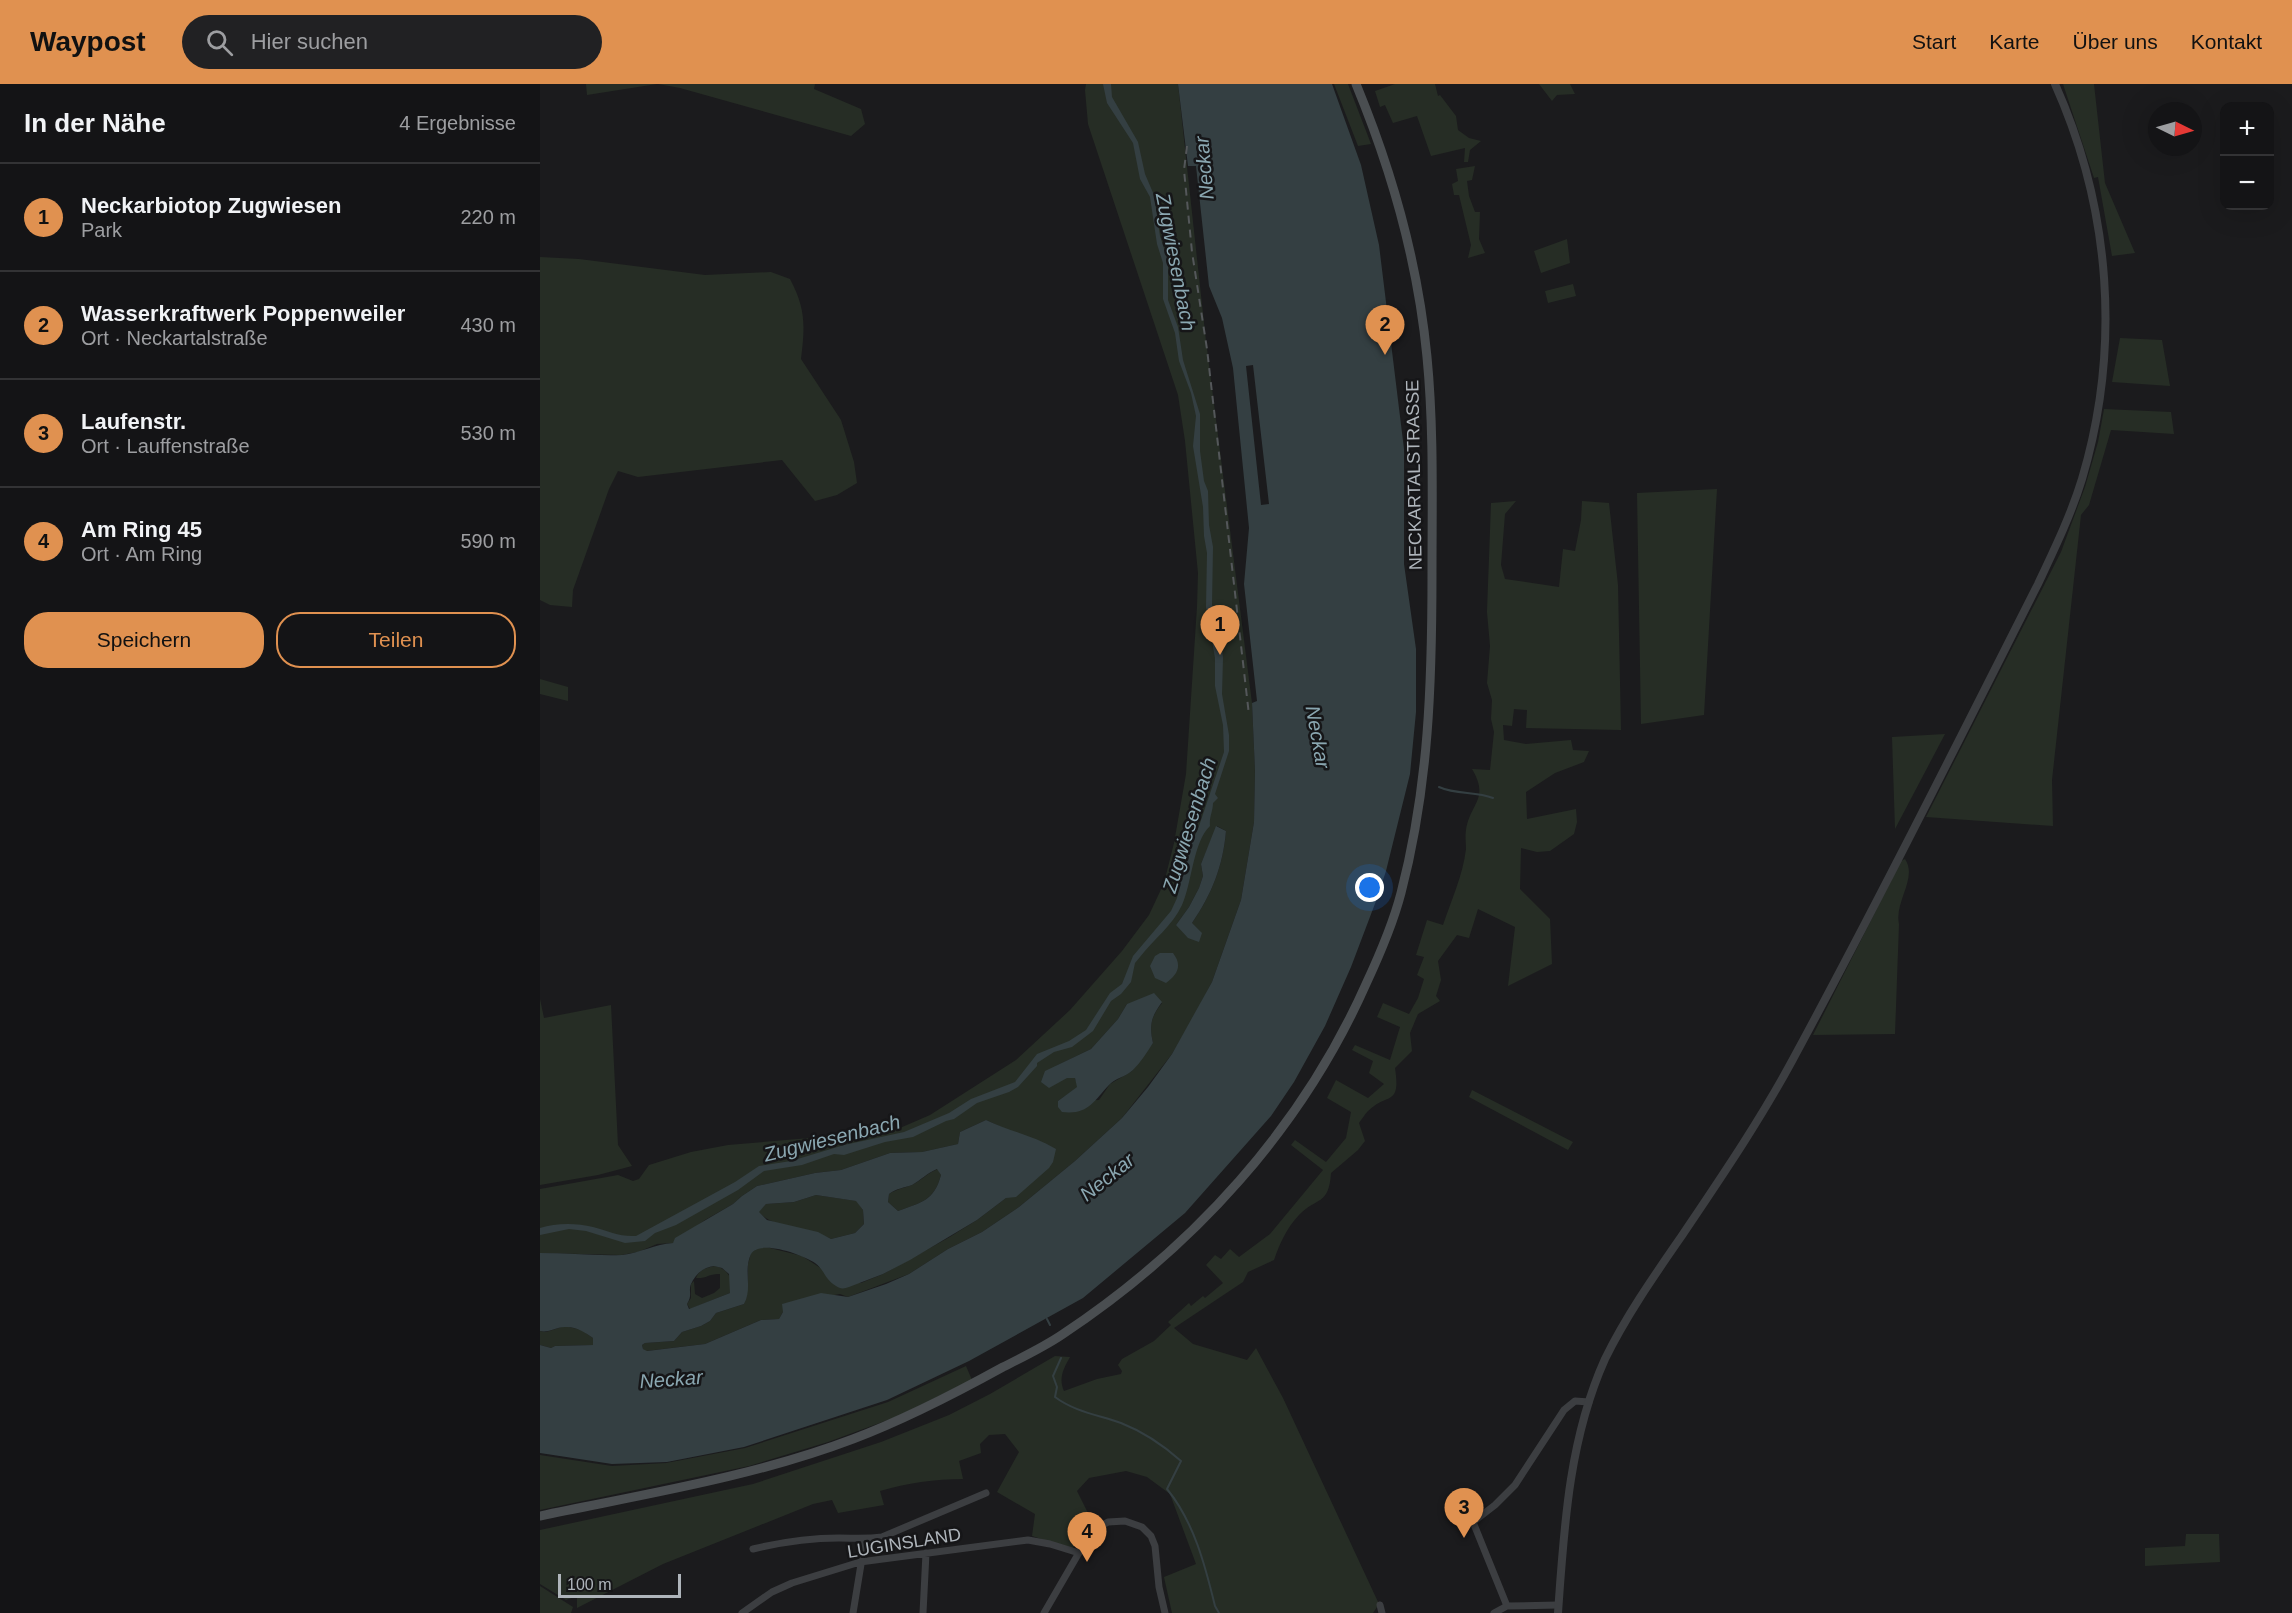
<!DOCTYPE html>
<html lang="de">
<head>
<meta charset="utf-8">
<style>
  :root { --surface:#141416; --page:#212123; --text:#f1f3f6; --muted:#9d9ea1; --line:#333335; --accent:#e09150 }
  body { margin:0; font-family:Arial,sans-serif; background:var(--page); color:var(--text) }
  .controls { position:absolute; right:18px; top:18px; display:grid; overflow:hidden; border-radius:12px; box-shadow:0 6px 24px #0002 }
  .controls button { width:54px; height:54px; display:grid; place-items:center; padding:0; border:0; border-bottom:2px solid var(--line); background:var(--surface); color:var(--text); font:30px sans-serif }
  .compass { position:absolute; left:1608px; top:18px; width:54px; height:54px; border-radius:50%; background:var(--surface); box-shadow:0 6px 24px #0002; rotate:95deg }
  .scale { position:absolute; left:18px; bottom:15px; width:123px; box-sizing:border-box; padding-left:6px; border:3px solid #afb5bb; border-top:0; font-size:16px; line-height:21px; white-space:nowrap; color:#afb5bb; -webkit-text-stroke:4px #161618; paint-order:stroke }
  .you { position:absolute; left:830px; top:804px; width:21px; height:21px; margin:-15px; border:4px solid #fff; border-radius:50%; background:#1a73e8; box-shadow:0 0 0 9px #1a73e833 }
  .badge { display:grid; place-items:center; width:39px; height:39px; border-radius:50%; background:var(--accent); color:#111; font-size:20px; font-weight:700 }
  .pin { position:absolute; translate:-50% -50px; filter:drop-shadow(0 2px 3px #0008) }
  .pin::after { content:''; position:absolute; top:32px; width:21px; height:18px; background:inherit; clip-path:polygon(0 0,100% 0,50% 100%) }
  .list { margin:0; padding:0; list-style:none }
  h2 { display:flex; justify-content:space-between; align-items:center; height:78px; margin:0; padding:0 24px; font-size:26px }
  h2 small { font-size:20px; font-weight:400; color:var(--muted) }
  .list li { display:grid; grid-template-columns:39px 1fr auto; gap:18px; align-items:center; box-sizing:border-box; height:108px; padding:0 24px; border-top:2px solid var(--line) }
  .list b { display:block; font-size:22px; white-space:nowrap }
  .list p { margin:0; font-size:20px; white-space:nowrap; color:var(--muted) }
  .list em { font-size:20px; font-style:normal; color:var(--muted) }
  .actions { display:flex; gap:12px; padding:18px 24px }
  .actions a { flex:1; padding:14px 0; border:2px solid var(--accent); border-radius:24px; text-align:center; font-size:21px; color:var(--accent) }
  .actions .main { background:var(--accent); color:#111 }
  .icon { flex:none; width:33px; height:33px; fill:none; stroke:currentColor; stroke-width:2; stroke-linecap:round; stroke-linejoin:round }
  .map { position:relative; flex:none; width:1752px; height:1529px; overflow:hidden }
  header { display:flex; align-items:center; gap:36px; box-sizing:border-box; height:84px; padding:0 30px; background:var(--accent); color:#111 }
  header strong { font-size:28px }
  nav { display:flex; gap:33px; margin-inline-start:auto; font-size:21px }
  .search { width:420px; height:54px; background:var(--page); display:flex; align-items:center; gap:15px; box-sizing:border-box; padding:0 21px; border-radius:33px; color:var(--muted); font-size:22px }
  main { display:flex }
  aside { flex:1; background:var(--surface) }
  .map>svg:first-child { display:block }
  .green { fill:#262d25; fill-rule:evenodd }
  .water { fill:#343f42; fill-rule:evenodd }
  .lines { fill:none; stroke-linecap:round; stroke-linejoin:round }
  .stream { stroke:#343f42; stroke-width:2 }
  .minor { stroke:#3c3e41; stroke-width:7 }
  .tertiary { stroke:#3c3e41; stroke-width:8 }
  .secondary { stroke:#4a4e51; stroke-width:9 }
  .rail { stroke:#54575a; stroke-width:2; stroke-dasharray:8 6; stroke-linecap:butt }
  .labels { text-anchor:middle; stroke-width:5; stroke-linejoin:round; paint-order:stroke }
  .street-label { font-size:18px; fill:#afb5bb; stroke:#161618 }
  .water-label { font-size:20px; font-style:italic; fill:#8aa7b1; stroke:#161618 }
</style>
</head>
<body>
<header>
<strong>Waypost</strong>
<div class="search"><svg class="icon" aria-label="search" viewBox="0 0 24 24"><circle cx="10" cy="10" r="6"/><path d="M15 15l6 6"/></svg>Hier suchen</div>
<nav><a>Start</a><a>Karte</a><a>Über uns</a><a>Kontakt</a></nav>
</header>
<main>
<aside>
<h2>In der Nähe<small>4 Ergebnisse</small></h2>
<ul class="list">
<li><span class="badge">1</span><div><b>Neckarbiotop Zugwiesen</b><p>Park</p></div><em>220 m</em></li>
<li><span class="badge">2</span><div><b>Wasserkraftwerk Poppenweiler</b><p>Ort · Neckartalstraße</p></div><em>430 m</em></li>
<li><span class="badge">3</span><div><b>Laufenstr.</b><p>Ort · Lauffenstraße</p></div><em>530 m</em></li>
<li><span class="badge">4</span><div><b>Am Ring 45</b><p>Ort · Am Ring</p></div><em>590 m</em></li>
</ul>
<div class="actions"><a class="main">Speichern</a><a>Teilen</a></div>
</aside>
<div class="map">
<svg width="1752" height="1529" viewBox="0 0 1752 1529">
  <rect width="100%" height="100%" fill="#1b1b1d"/>
  <path class="green" d="M46,0H117L47,11Z
    M118,0H275L274,5L321,25L325,40L311,52L140,4Z
    M546,0H638L666,257L712,619L715,687L714,738L701,816L672,898L653,934L632,970L582,1034L535,1077L479,1123L442,1148L408,1165L369,1190L308,1213L300,1210L243,1220V1228L239,1235L221,1236L165,1260L106,1267L103,1265L102,1261L105,1259L134,1257L142,1248L161,1242L170,1237L176,1229L204,1220L208,1199V1180L211,1169L217,1164L226,1163L262,1172L282,1185L321,1199L343,1190L408,1154L437,1136L466,1114L470,1047L446,1036L420,1048L418,1060L382,1068L350,1069L301,1086L275,1089L217,1102L202,1112L193,1120L165,1136L133,1159L117,1160L98,1168L81,1171L0,1169V1105L78,1091L93,1097L99,1095L109,1081L151,1068L188,1061L353,1047L390,1031L476,976L530,926L582,867L609,831L624,799L634,759L646,690L657,523L658,489L645,357L638,311L548,40L545,6ZM677,742L686,747C683,782 672,810 652,839L636,841L649,823L659,804L663,792L661,780ZM622,919C611,933 609,941 613,959L592,987L570,1000L559,1016L518,1017L538,1003L535,994H527L516,982L551,965L578,935L587,920Z
    M794,0H808L831,60L818,62Z
    M855,0H895L898,12L900,11L916,32L918,46L929,54L941,57L930,66L928,78H924L925,64L891,72L877,32L853,39L845,21L840,23L835,7Z
    M999,0H1030L1035,10L1017,11L1012,17Z
    M1523,0H1554L1565,99L1595,169L1572,172L1558,93L1554,94Z
    M935,82L932,96L927,97L929,112L935,128H940L939,155L945,169L928,174L931,161L919,111H914L912,100L918,97L916,85Z
    M1027,155L1030,179L1001,189L994,167Z
    M0,173L39,175L165,191L231,188L250,195C266,225 265,242 261,275L301,336L314,378L317,399L297,411L275,417L242,376L98,393L78,387L69,405L33,506L32,523L10,521L0,516Z
    M1033,200L1036,212L1008,219L1005,207Z
    M1580,254L1622,256L1630,302L1572,298Z
    M1564,325L1631,328L1634,350L1571,346L1549,421L1541,431L1512,696L1513,742L1386,733L1521,468L1545,403L1558,358Z
    M1177,405L1164,631L1101,640L1097,409Z
    M976,417L965,430L961,481L965,495L1019,503L1023,465L1035,467L1041,436L1042,417L1069,419L1078,501L1081,646L986,644L987,626L974,625L972,642L963,641L964,656L986,660L1031,656L1033,666L1049,667L1044,678L1015,689L986,708L987,735L1036,725L1037,738L1034,750L1010,767L997,768L981,764L980,805L1010,835L1012,880L968,902L975,843L938,825L929,854L917,851L898,877L901,896L896,912L900,917L878,930L870,949L872,967L855,984C861,1023 847,1008 828,1027C825,1030 822,1035 819,1039L825,1057L818,1066L791,1089C789,1122 776,1113 759,1131C746,1145 740,1159 734,1176L708,1188L703,1198L634,1244L653,1260L707,1276L716,1264L743,1314L839,1520L833,1529H632L624,1493L656,1480L630,1410L607,1393L586,1387L549,1394L537,1407L553,1439L532,1465L492,1452L495,1430L457,1408L479,1368L465,1350L449,1351L440,1360L441,1369L419,1377L423,1395C395,1395 367,1399 340,1407L344,1421L298,1429L292,1416L273,1420L123,1480L37,1524V1512L26,1516L0,1500V1446L213,1400L341,1358L409,1331L450,1310L515,1272L530,1273C524,1284 518,1294 524,1307L557,1295L581,1290L582,1287L578,1281L582,1275L614,1257L631,1241L628,1238L649,1219L651,1222L663,1212L665,1214L683,1199L666,1181L675,1171L681,1175L690,1165L699,1173L730,1150L783,1086L751,1061L755,1056L786,1078L806,1054L811,1028L787,1014L796,996L828,1014L844,1000L829,989L833,977L812,966L815,961L850,976L860,943L837,933L843,919L869,930L878,914L884,895L877,891L884,873L876,871L887,836L903,841C911,817 923,791 926,765C926,759 925,752 926,746C930,719 950,715 932,685L950,686L954,648L951,635L952,616L947,599L950,562L947,528L951,419Z
    M0,595L28,603V617L0,610Z
    M1405,650L1355,745L1352,653Z
    M1365,775C1378,794 1354,818 1359,840L1355,950L1273,951L1361,777Z
    M0,915L4,934L71,921L78,1061L92,1082L58,1091L0,1101Z
    M932,1006L1033,1058L1028,1066L929,1013Z
    M398,1085L401,1091C394,1117 382,1118 358,1127L348,1118L349,1110C357,1105 364,1104 372,1101C382,1096 387,1089 398,1085Z
    M276,1111L317,1117L323,1126L324,1140L315,1149L291,1155C268,1143 235,1145 218,1128L226,1120L254,1118Z
    M175,1182C188,1185 194,1195 190,1209L150,1225L147,1220L151,1214V1200L154,1197L155,1210L162,1214L174,1209L180,1204V1190C170,1189 166,1195 156,1194C159,1186 167,1183 175,1182Z
    M25,1242L42,1246L53,1254V1261L15,1262L11,1264L0,1261V1247L6,1248Z
    M426,1282L432,1296L356,1333L288,1358L209,1382L0,1426V1371L72,1382L126,1379L205,1364L348,1318Z
    M1646,1450H1679L1680,1478L1605,1482V1464L1645,1462Z
    M0,1502L33,1523L31,1529H0Z"/>
  <path class="water" d="M563,0H571L572,13L598,58L605,90L614,111L620,152L628,177V216L638,243L643,276L660,330V367L664,397L668,407L669,441L673,463L672,521L679,541L683,574L682,610L689,651V667L675,710L678,714L673,719C673,727 669,733 670,742C653,758 652,799 642,821C633,841 613,856 600,873L595,879L591,898L581,910L571,917L553,947L532,963L514,968L497,979V982L478,1003L469,1008L437,1019L414,1035L406,1037L373,1053L345,1058L304,1071L294,1070L262,1081L224,1087L198,1106L136,1141L115,1149L105,1157L85,1159L46,1147L29,1145L0,1151V1144C16,1139 36,1139 53,1143C69,1147 79,1153 96,1152L195,1098L219,1082L251,1077L304,1061L364,1048L409,1029L431,1015L475,998L497,970L529,957L546,946L570,909L582,900L593,872L631,827L637,814L645,775L659,742L684,668L683,641L675,602V574L666,523L667,469L664,452L663,423L653,362L656,332L651,309L639,277L635,249L623,215V179L617,160L610,113L600,95L593,59L567,19Z
    M638,0H792L821,81L839,161L864,365V480L876,565V628L870,690L846,787L836,817L811,883L785,942L754,998L731,1032L645,1129L543,1214L429,1277L347,1316L204,1363L127,1378L72,1380L0,1369V1261L11,1264L15,1262L53,1261V1254C45,1248 35,1242 25,1243C15,1243 10,1249 0,1247V1169C27,1169 55,1172 82,1171C100,1169 115,1160 133,1159L135,1154L193,1120L202,1112L217,1102L275,1089L301,1086L350,1069L382,1068L418,1060L420,1048L446,1036C469,1047 494,1052 516,1065L513,1078L509,1084L476,1113L466,1114L437,1136L370,1176L343,1190L309,1203C304,1205 300,1205 296,1202C285,1196 284,1185 275,1179C263,1171 220,1155 211,1170C203,1186 213,1204 204,1220L176,1229L170,1237L161,1242L142,1248L134,1257L105,1259L102,1261L103,1265L107,1267L165,1260L221,1236L239,1235L243,1228L242,1220L281,1209L308,1213L346,1200L369,1190L408,1165L442,1148L479,1123L535,1077L582,1034L608,1003L632,970L672,898L701,816L714,738L715,687L712,619L717,617L704,500L709,444L693,284L682,234L669,202L656,82H648ZM713,281L729,420L721,421L706,282ZM397,1085L401,1091C394,1117 382,1118 358,1127L348,1118L349,1110C357,1104 364,1104 372,1101C381,1096 387,1089 397,1085ZM276,1111L316,1117L323,1126L324,1140L315,1149L291,1155L278,1148L227,1136L219,1128L226,1120L254,1118ZM174,1182L182,1184L189,1190L190,1209L149,1225L147,1220C153,1210 148,1208 151,1200C155,1191 163,1183 174,1182Z
    M676,742L686,747C683,782 672,810 652,839L662,849L659,858L648,854L636,841L649,823L659,804L663,792L661,780Z
    M620,869H633C643,882 637,891 626,899L615,894L610,882L615,872Z
    M614,909L622,918C611,933 609,941 613,959C607,968 601,978 593,986C586,993 575,994 569,1001C553,1018 548,1031 522,1028L518,1023V1017L537,1003L535,994H527L509,1004L501,998L505,987L551,965L578,935L587,920Z"/>
  <g class="lines">
    <path class="stream" d="M899,703C917,711 935,707 953,714
      M507,1235L510,1241
      M521,1274L513,1292L517,1303L515,1313C535,1328 559,1331 581,1339C604,1348 623,1361 641,1377L627,1405C654,1438 665,1481 675,1522L679,1529"/>
    <path class="minor" d="M213,1465C242,1458 270,1454 299,1454C314,1454 327,1455 342,1453L446,1409
      M840,1521L842,1529
      M967,1522L933,1438L955,1421L975,1401L1024,1326L1035,1317L1049,1318
      M202,1529L232,1508L252,1499L320,1478L488,1456L510,1460L539,1469
      M313,1529L325,1456
      M383,1529L386,1469
      M504,1529L551,1448L568,1438L585,1437L602,1443L611,1452L615,1462L619,1503L625,1529
      M954,1529L967,1522L1018,1521"/>
    <path class="tertiary" d="M1018,1529C1024,1443 1029,1355 1065,1275C1086,1232 1114,1192 1141,1153C1180,1095 1219,1038 1252,977C1337,820 1417,660 1498,500C1514,466 1531,431 1542,395C1581,264 1571,125 1515,0"/>
    <path class="secondary" d="M0,1432C105,1410 213,1393 313,1355C366,1335 414,1310 463,1283C483,1273 504,1263 523,1250C654,1163 762,1044 826,900C840,870 853,840 861,809C889,702 892,598 892,489C892,417 894,345 887,273C878,179 852,87 816,0"/>
    <path class="rail" d="M647,62L644,86L652,168L667,265L709,631"/>
  </g>
  <g class="labels">
    <g class="street-label">
      <text transform="translate(874 391) rotate(-91)" y="6">NECKARTALSTRASSE</text>
      <text transform="translate(364 1459) rotate(-9)" y="6">LUGINSLAND</text>
    </g>
    <g class="water-label">
      <text transform="translate(664 84) rotate(-95)" y="7">Neckar</text>
      <text transform="translate(636 178) rotate(79)" y="7">Zugwiesenbach</text>
      <text transform="translate(778 653) rotate(80)" y="7">Neckar</text>
      <text transform="translate(649 741) rotate(-73)" y="7">Zugwiesenbach</text>
      <text transform="translate(292 1054) rotate(-14)" y="7">Zugwiesenbach</text>
      <text transform="translate(567 1093) rotate(-39)" y="7">Neckar</text>
      <text transform="translate(131 1295) rotate(-4)" y="7">Neckar</text>
    </g>
  </g>
</svg>
<div class="controls">
<button>+</button>
<button>−</button>
</div>
<svg class="compass" viewBox="-18 -18 36 36"><path d="M0-13l5 13h-10z" fill="#e53935"/><path d="M0 13l5-13h-10z" fill="#9d9ea1"/></svg>
<div class="scale">100 m</div>
<div class="you"></div>
<div class="pin badge" style="left:680px;top:571px">1</div>
<div class="pin badge" style="left:845px;top:271px">2</div>
<div class="pin badge" style="left:924px;top:1454px">3</div>
<div class="pin badge" style="left:547px;top:1478px">4</div>
</div>
</main>
</body>
</html>
